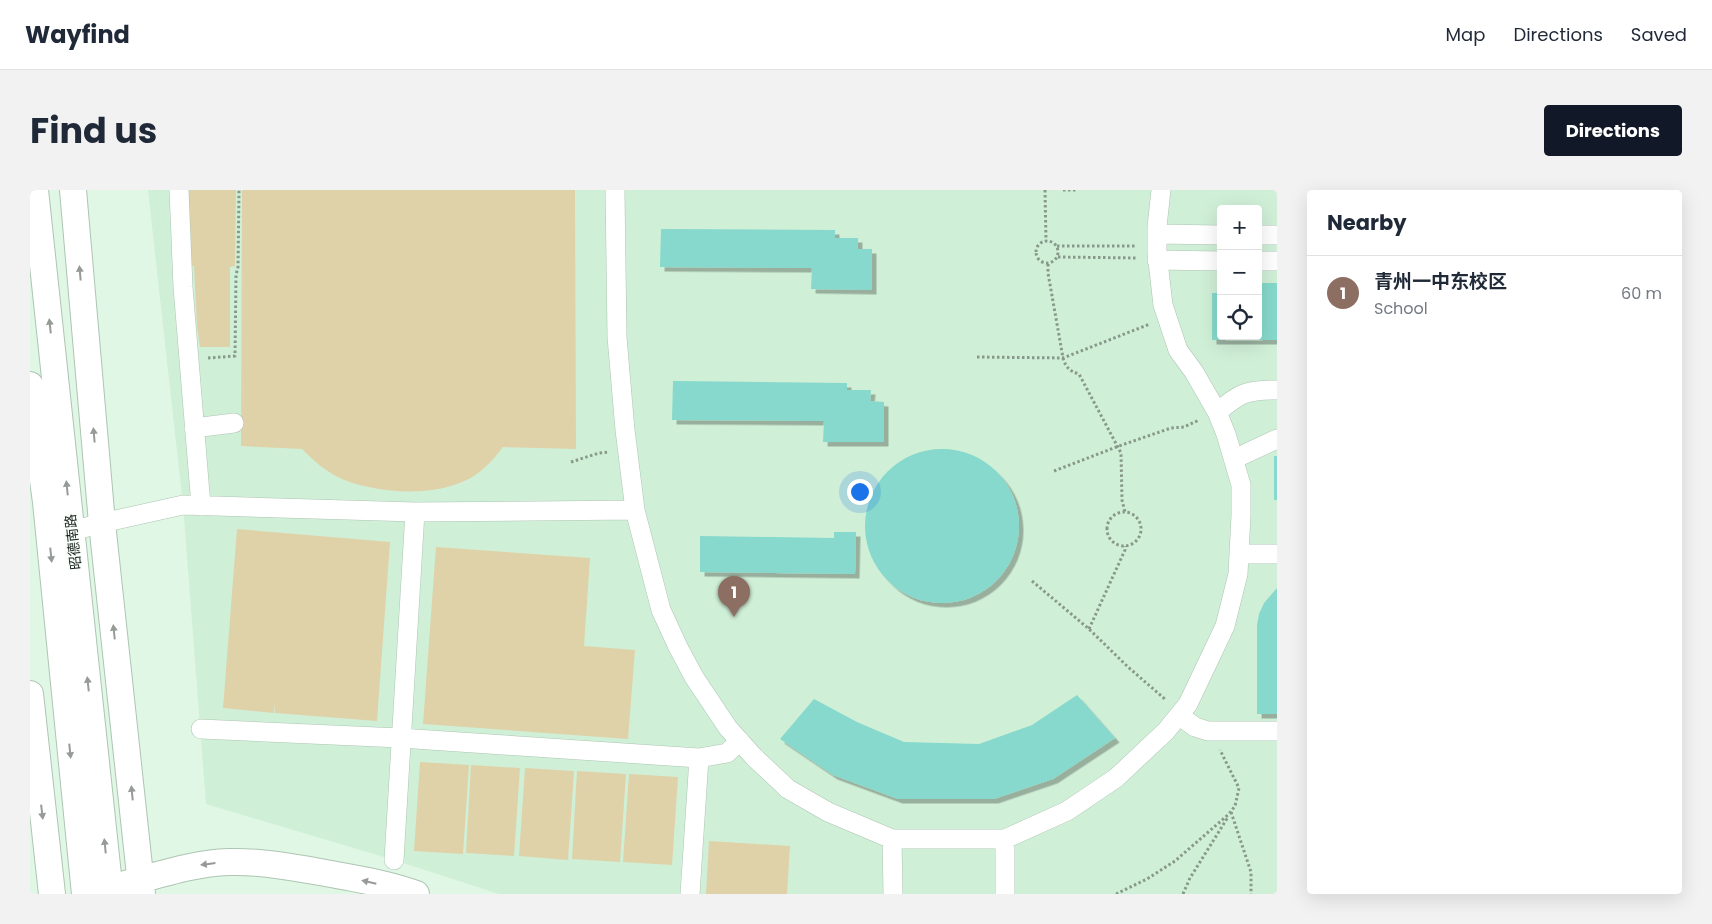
<!DOCTYPE html>
<html lang="en">
<head>
<meta charset="utf-8">
<style>
  :root { --surface:#fff; --page:#f2f2f3; --text:#1f2937; --muted:#747a83; --line:#e0e1e3; --accent:#111827 }
  body { margin:0; font-family:Poppins,"Noto Sans SC",sans-serif; background:var(--page); color:var(--text) }
  .controls { position:absolute; right:15px; top:15px; display:grid; overflow:hidden; border-radius:5px; box-shadow:0 5px 20px #0002 }
  .controls button { width:45px; height:45px; display:grid; place-items:center; padding:0; border:0; border-bottom:1px solid var(--line); background:var(--surface); color:var(--text); font:25px sans-serif }
  .you { position:absolute; left:829px; top:301px; width:18px; height:18px; margin:-12px; border:4px solid #fff; border-radius:50%; background:#1a73e8; box-shadow:0 0 0 8px #1a73e833 }
  .badge { display:grid; place-items:center; width:32px; height:32px; border-radius:50%; background:var(--accent); color:#fff; font-size:16px; font-weight:700 }
  .pin { position:absolute; translate:-50% -41px; filter:drop-shadow(0 1px 2px #0008) }
  .pin::after { content:''; position:absolute; top:26px; width:18px; height:15px; background:inherit; clip-path:polygon(0 0,100% 0,50% 100%) }
  .list { margin:0; padding:0; list-style:none }
  h2 { display:flex; justify-content:space-between; align-items:center; height:65px; margin:0; padding:0 20px; font-size:21px }
  h2 small { font-size:16px; font-weight:400; color:var(--muted) }
  .list li { display:grid; grid-template-columns:32px 1fr auto; gap:15px; align-items:center; box-sizing:border-box; height:75px; padding:0 20px; border-top:1px solid var(--line) }
  .list b { display:block; font-size:19px; white-space:nowrap }
  .list p { margin:0; font-size:16px; white-space:nowrap; color:var(--muted) }
  .list em { font-size:16px; font-style:normal; color:var(--muted) }
  .icon { flex:none; width:28px; height:28px; fill:none; stroke:currentColor; stroke-width:2; stroke-linecap:round; stroke-linejoin:round }
  .map { position:relative; flex:none; width:1247px; height:704px; overflow:hidden; border-radius:5px }
  header { display:flex; align-items:center; gap:30px; box-sizing:border-box; height:70px; padding:0 25px; background:var(--surface); border-bottom:1px solid var(--line) }
  header strong { font-size:24px }
  nav { display:flex; gap:28px; margin-inline-start:auto; font-size:18px }
  .intro { display:flex; align-items:center; justify-content:space-between; box-sizing:border-box; height:120px; padding:0 30px }
  h1 { margin:0; font-size:35px }
  .button { padding:12px 22px; border-radius:5px; background:var(--accent); color:#fff; font-size:18px; font-weight:700 }
  main { display:flex; gap:30px; padding:0 30px }
  aside { flex:1; background:var(--surface); border-radius:5px; box-shadow:0 5px 20px #0002 }
  .map>svg:first-child { display:block }
  .built { fill:#d0efd7; fill-rule:evenodd }
  .green { fill:#dfd2a9 }
  .building { fill:#86d9cc; filter:url(#shadow) }
  .lines { fill:none; stroke-linecap:round; stroke-linejoin:round }
  .street-casing { stroke:#adc5b3; stroke-width:20 }
  .secondary-casing { stroke:#adc5b3; stroke-width:28 }
  .path { stroke:#88998c; stroke-width:3; stroke-dasharray:2.5 2.5; stroke-linecap:butt }
  .street { stroke:#fff; stroke-width:19 }
  .secondary { stroke:#fff; stroke-width:26 }
  .oneway { fill:#979b98 }
  .labels { text-anchor:middle; stroke-width:4; stroke-linejoin:round; paint-order:stroke }
  .street-label { font-size:14px; fill:#18211b; stroke:#fafefb }
</style>
</head>
<body>
<header>
<strong>Wayfind</strong>
<nav><a>Map</a><a>Directions</a><a>Saved</a></nav>
</header>
<div class="intro"><h1>Find us</h1><a class="button">Directions</a></div>
<main>
<div class="map">
<svg width="1247" height="704" viewBox="0 0 1247 704">
  <defs>
    <filter id="shadow"><feDropShadow dx="4.5" dy="4.5" stdDeviation="0" flood-color="#0004"/></filter>
  </defs>
  <rect width="100%" height="100%" fill="#dff7e4"/>
  <path class="built" d="M118,0H1247V704H469L364,670L176,614L153,315ZM1191,19H1228V146H1191Z"/>
  <path class="green" d="M159,0H206L205,76L200,77V157H170L167,136L164,76H158Z
    M212,0H545L546,259L473,257C467,265 460,273 452,280C418,309 351,305 312,289C296,282 284,271 272,259L211,256Z
    M207,339L360,352L347,531L245,523V513L244,523L193,518Z
    M406,357L560,368L554,456L605,460L598,549L393,534Z
    M390,572L439,575L433,664L384,661Z
    M441,575L490,578L484,666L436,663Z
    M495,578L544,581L538,670L489,666Z
    M547,581L596,584L590,672L542,669Z
    M599,584L648,587L642,675L593,672Z
    M679,651L760,656L757,704H676Z"/>
  <path class="building" d="M631,39L805,40V48H828V59H842V100L781,99L782,78L630,77Z
    M1228,93H1247V150H1182V103H1191V146H1228Z
    M643,191L817,193V200H841L840,211L854,212V252H793L794,231L642,230Z
    M835 336a77 77 0 1 1 154 0a77 77 0 1 1-154 0Z
    M1244,266H1247V310H1244Z
    M804,342H826L825,384L670,382V346L804,348Z
    M1247,398V524H1227V435L1229,424L1234,413Z
    M1047,505L1085,548L1023,589L964,609H868L803,585L750,549L784,509L827,532L874,552L949,554L1002,535Z"/>
  <g class="lines">
    <defs>
      <path id="street" d="M149,0L153,97L171,316
        M585,0L587,147L595,240L605,320L631,420L648,457L664,487L698,538L724,567L758,599L798,622L862,649H975L1037,621L1086,588L1136,541L1158,514L1195,436L1208,384L1211,325V295L1196,244L1187,222L1164,182L1148,160L1133,115L1127,63V37L1131,0
        M1127,44L1191,45
        M1228,45H1247
        M1127,70L1191,71
        M1228,71H1247
        M1187,222C1211,203 1215,200 1247,200
        M164,238L204,233
        M1204,269L1247,249
        M42,341L72,333L153,315L385,322L605,320
        M1210,364H1247
        M1150,526L1165,537L1178,541H1247
        M171,539L370,548L669,568L697,563L710,551
        M862,649L863,704
        M975,649V704
        M364,670L385,322
        M660,704L669,568"/>
      <path id="secondary" d="M5,0L80,704
        M43,0L72,333L112,704
        M0,195L16,312L55,704
        M0,504L22,704
        M95,694C129,685 164,673 199,672C228,671 262,677 290,682C322,688 356,693 386,704"/>
    </defs>
    <use href="#street" class="street-casing"/>
    <use href="#secondary" class="secondary-casing"/>
    <path class="path" d="M1015,0L1016,51
      M1033,0H1048
      M1006 62a11 11 0 1 1 22 0a11 11 0 1 1-22 0Z
      M1027,56H1107
      M1028,67L1108,68
      M1018,74V83L1033,168C1036,178 1040,181 1049,184L1091,263L1092,310L1095,322
      M947,167L1033,168L1120,134
      M178,168L205,166L206,85L208,77L209,0
      M541,272L569,263L579,262
      M1024,281L1089,256L1141,238L1154,237L1169,230
      M1077 339a17 17 0 1 1 34 0a17 17 0 1 1-34 0Z
      M1002,391L1059,439L1098,477L1136,510
      M1059,439L1095,360V356
      M1201,622L1221,682V704
      M1086,704L1117,689L1145,671L1199,624L1205,616L1209,598L1190,560
      M1153,704L1160,688L1198,627"/>
    <use href="#street" class="street"/>
    <use href="#secondary" class="secondary"/>
  </g>
  <defs><path id="oneway-solid" d="M-6-.8H1V-3.2L6.5 0L1 3.2V.8H-6Z" transform="scale(1.25)"/></defs>
  <g class="oneway">
    <use href="#oneway-solid" transform="translate(50 83) rotate(-95)"/>
    <use href="#oneway-solid" transform="translate(20 136) rotate(-96)"/>
    <use href="#oneway-solid" transform="translate(64 245) rotate(-95)"/>
    <use href="#oneway-solid" transform="translate(37 298) rotate(-96)"/>
    <use href="#oneway-solid" transform="translate(21 365) rotate(84)"/>
    <use href="#oneway-solid" transform="translate(84 442) rotate(-96)"/>
    <use href="#oneway-solid" transform="translate(58 494) rotate(-96)"/>
    <use href="#oneway-solid" transform="translate(40 561) rotate(84)"/>
    <use href="#oneway-solid" transform="translate(102 603) rotate(-96)"/>
    <use href="#oneway-solid" transform="translate(12 622) rotate(83)"/>
    <use href="#oneway-solid" transform="translate(75 656) rotate(-96)"/>
    <use href="#oneway-solid" transform="translate(178 674) rotate(173)"/>
    <use href="#oneway-solid" transform="translate(339 692) rotate(-167)"/>
  </g>
  <g class="labels">
    <g class="street-label">
      <text transform="translate(43 352) rotate(-96)" y="5">昭德南路</text>
    </g>
  </g>
</svg>
<div class="controls">
<button>+</button>
<button>−</button>
<button><svg class="icon" aria-label="locate" viewBox="0 0 24 24"><circle cx="12" cy="12" r="6"/><path d="M12 2v4M12 18v4M2 12h4M18 12h4"/></svg></button>
</div>
<div class="you"></div>
<div class="pin badge" style="left:704px;top:427px;background:#8d6e63">1</div>
</div>
<aside>
<h2>Nearby<small></small></h2>
<ul class="list">
<li><span class="badge" style="background:#8d6e63">1</span><div><b>青州一中东校区</b><p>School</p></div><em>60 m</em></li>
</ul>
</aside>
</main>
</body>
</html>
